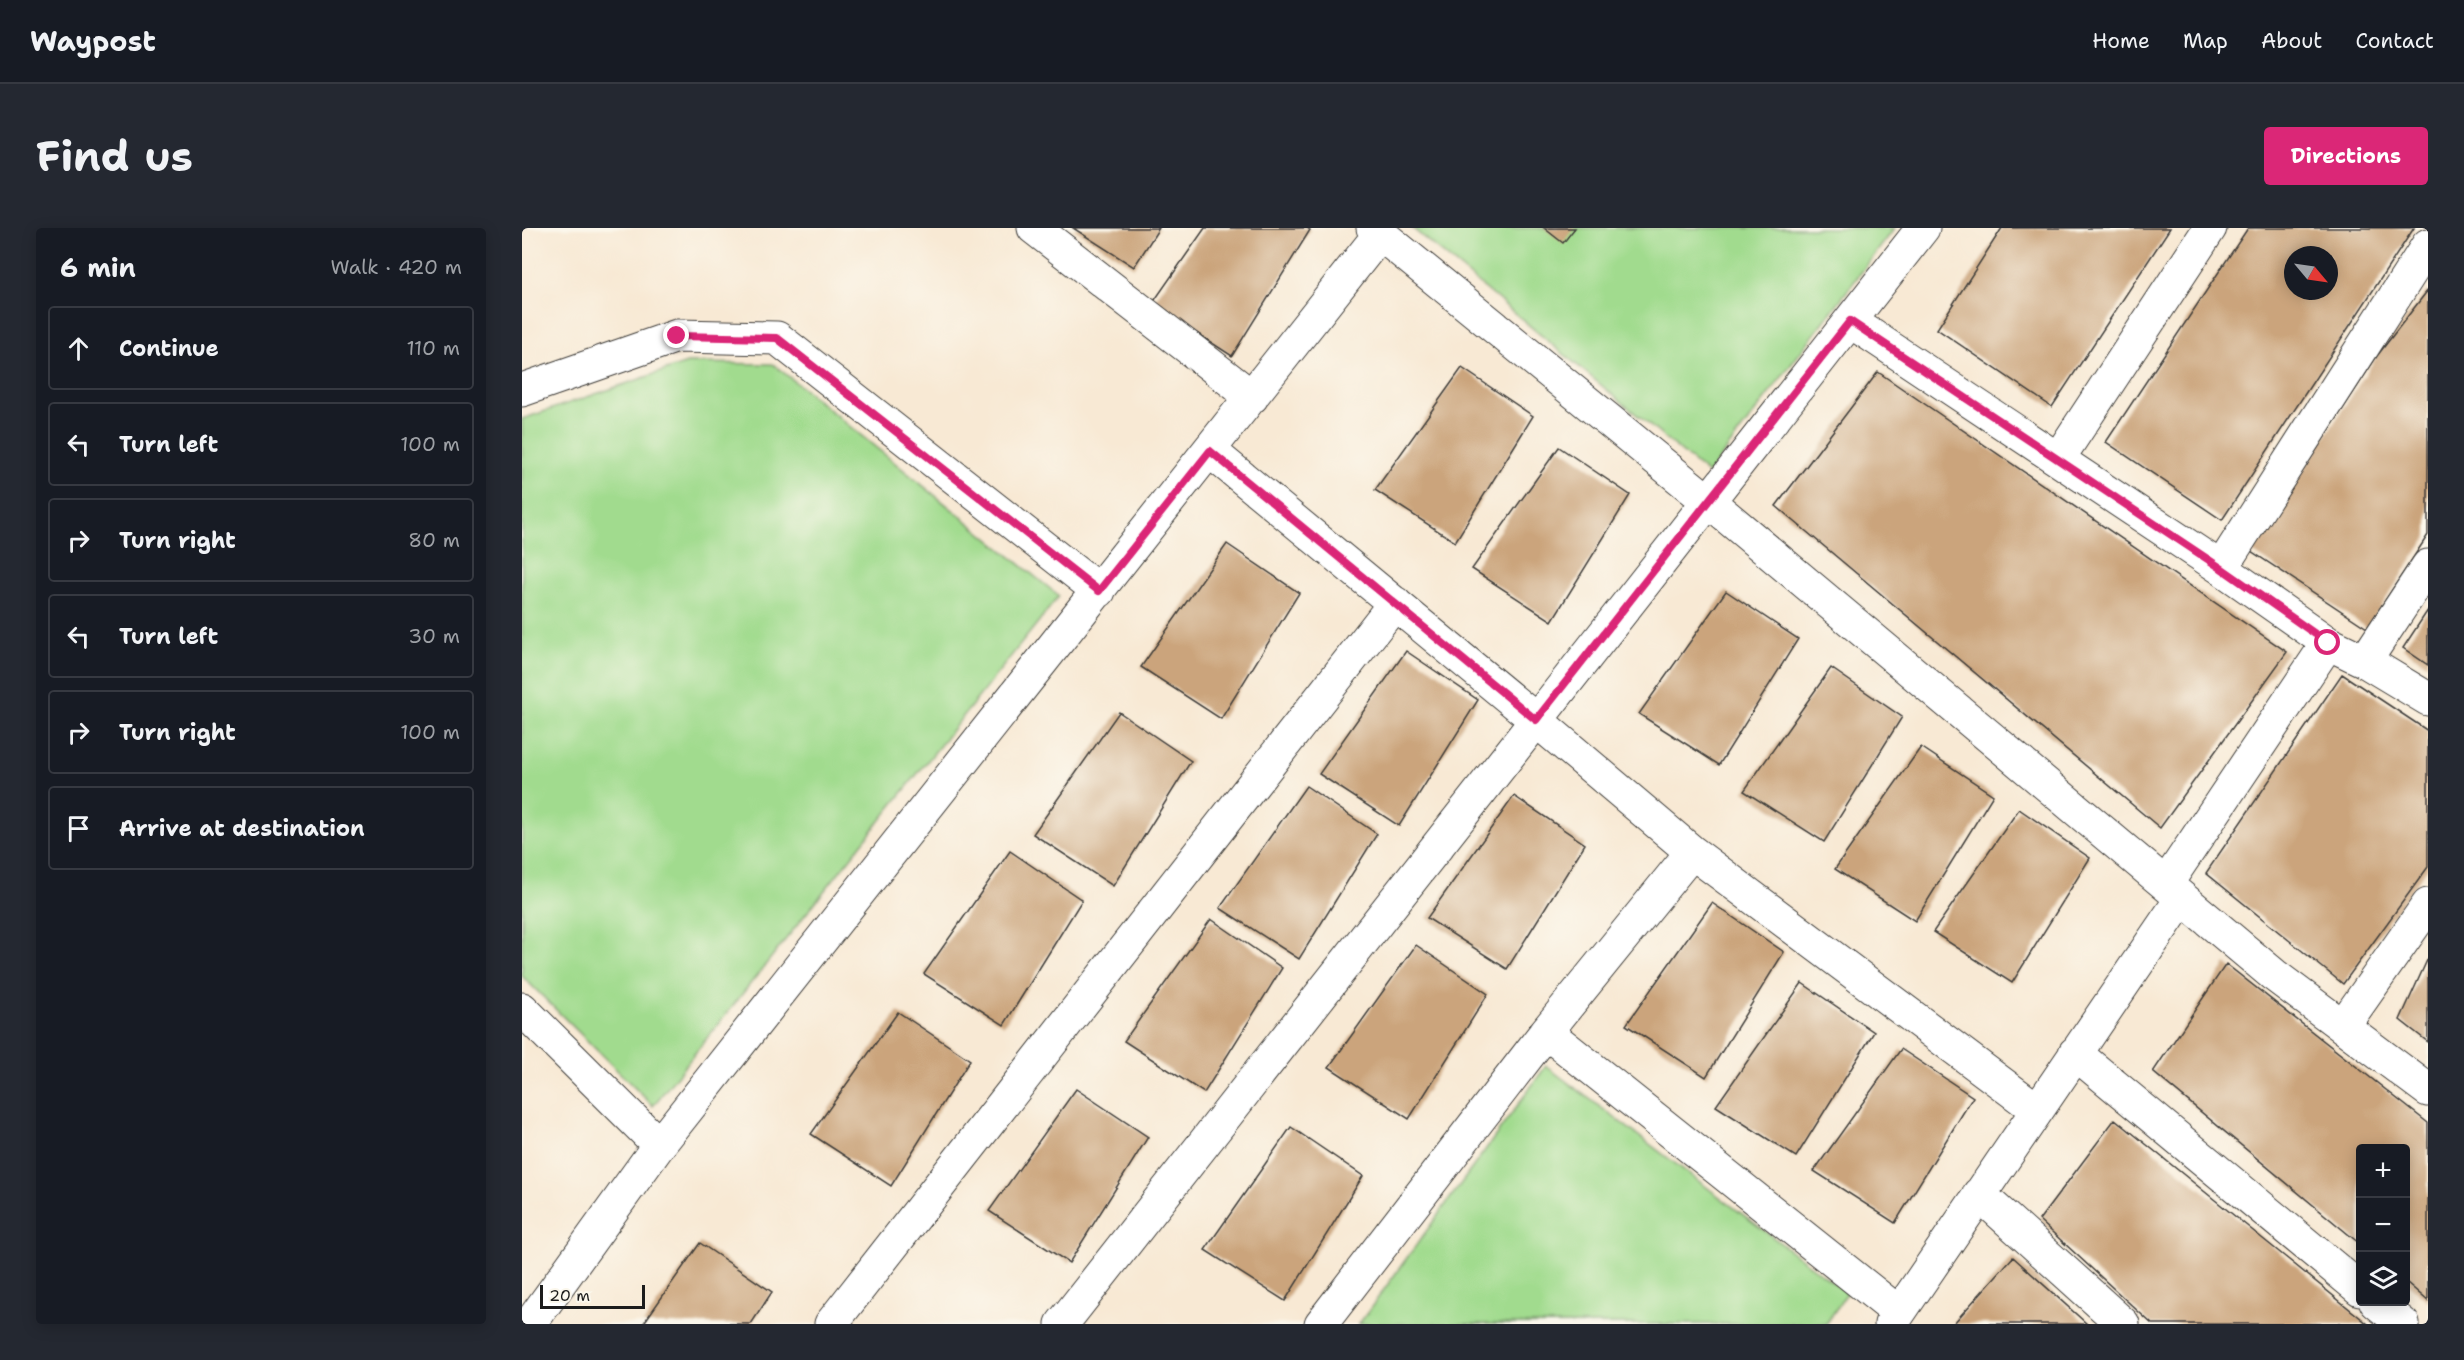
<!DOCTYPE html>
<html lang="en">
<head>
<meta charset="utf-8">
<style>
  :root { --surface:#171b24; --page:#242831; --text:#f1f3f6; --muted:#9ea1a6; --line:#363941; --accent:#db2777 }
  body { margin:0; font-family:"Shantell Sans",sans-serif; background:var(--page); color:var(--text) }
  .controls { position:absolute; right:18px; bottom:18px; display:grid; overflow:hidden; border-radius:6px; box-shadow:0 3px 15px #0003 }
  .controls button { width:54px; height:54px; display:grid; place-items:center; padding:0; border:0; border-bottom:2px solid var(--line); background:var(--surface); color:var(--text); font:30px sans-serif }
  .compass { position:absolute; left:1762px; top:18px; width:54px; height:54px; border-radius:50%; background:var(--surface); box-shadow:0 3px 15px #0003; rotate:119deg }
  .scale { position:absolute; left:18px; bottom:15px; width:105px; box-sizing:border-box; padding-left:6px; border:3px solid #1c1c1c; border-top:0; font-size:16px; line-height:21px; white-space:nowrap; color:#1c1c1c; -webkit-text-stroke:4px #fbf7ec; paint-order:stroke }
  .stop { position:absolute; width:18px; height:18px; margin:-14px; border:4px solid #db2777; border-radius:50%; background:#fff }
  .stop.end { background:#db2777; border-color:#fff; box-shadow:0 2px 6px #0008 }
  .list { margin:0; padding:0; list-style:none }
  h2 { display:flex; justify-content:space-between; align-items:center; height:78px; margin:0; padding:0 24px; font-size:26px }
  h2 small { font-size:20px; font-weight:400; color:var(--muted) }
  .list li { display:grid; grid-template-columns:39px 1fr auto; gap:18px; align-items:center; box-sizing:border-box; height:84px; margin:0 12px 12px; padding:0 12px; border:2px solid var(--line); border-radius:6px }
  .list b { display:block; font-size:22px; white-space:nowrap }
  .list em { font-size:20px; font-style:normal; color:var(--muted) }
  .icon { flex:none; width:33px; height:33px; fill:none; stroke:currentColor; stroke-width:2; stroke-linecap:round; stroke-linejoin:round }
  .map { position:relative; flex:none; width:1906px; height:1096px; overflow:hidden; border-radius:6px }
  header { display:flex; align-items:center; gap:36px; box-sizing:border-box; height:84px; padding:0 30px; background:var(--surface); border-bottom:2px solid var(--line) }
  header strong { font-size:28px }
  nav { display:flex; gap:33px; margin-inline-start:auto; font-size:21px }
  .intro { display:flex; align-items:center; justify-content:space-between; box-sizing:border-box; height:144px; padding:0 36px }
  h1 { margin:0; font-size:42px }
  .button { padding:15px 27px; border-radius:6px; background:var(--accent); color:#fff; font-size:21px; font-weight:700 }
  main { display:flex; gap:36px; padding:0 36px }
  aside { flex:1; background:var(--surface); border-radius:6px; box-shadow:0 3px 15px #0003 }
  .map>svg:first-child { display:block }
  .green { fill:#a1db8e; stroke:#5e7c55; stroke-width:1.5 }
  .building { fill:#cba47b; fill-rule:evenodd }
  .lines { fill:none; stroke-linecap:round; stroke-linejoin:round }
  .street-casing { stroke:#3d3b38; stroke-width:35 }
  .street { stroke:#fff; stroke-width:33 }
  .route { stroke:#db2777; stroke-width:8 }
</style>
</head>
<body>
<header>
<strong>Waypost</strong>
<nav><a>Home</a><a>Map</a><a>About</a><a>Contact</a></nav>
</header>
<div class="intro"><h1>Find us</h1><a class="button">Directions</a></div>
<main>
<aside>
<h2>6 min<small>Walk · 420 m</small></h2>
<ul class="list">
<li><svg class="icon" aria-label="ahead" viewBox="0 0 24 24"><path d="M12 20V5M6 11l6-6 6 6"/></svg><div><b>Continue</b></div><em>110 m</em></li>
<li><svg class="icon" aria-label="left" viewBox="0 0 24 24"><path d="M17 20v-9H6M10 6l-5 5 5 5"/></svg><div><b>Turn left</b></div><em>100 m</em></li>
<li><svg class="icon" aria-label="right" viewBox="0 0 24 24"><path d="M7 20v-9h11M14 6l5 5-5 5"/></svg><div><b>Turn right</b></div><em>80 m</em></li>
<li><svg class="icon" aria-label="left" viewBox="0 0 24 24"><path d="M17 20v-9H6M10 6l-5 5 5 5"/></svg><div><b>Turn left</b></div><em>30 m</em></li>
<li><svg class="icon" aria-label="right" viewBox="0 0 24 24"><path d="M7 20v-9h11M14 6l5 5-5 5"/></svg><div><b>Turn right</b></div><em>100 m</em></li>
<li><svg class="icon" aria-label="arrive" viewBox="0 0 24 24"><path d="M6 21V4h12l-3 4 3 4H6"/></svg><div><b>Arrive at destination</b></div></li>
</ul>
</aside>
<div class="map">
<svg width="1906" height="1096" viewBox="0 0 1906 1096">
  <rect width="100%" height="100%" fill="#fbf7ec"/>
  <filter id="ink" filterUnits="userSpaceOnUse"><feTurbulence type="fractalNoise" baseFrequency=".0167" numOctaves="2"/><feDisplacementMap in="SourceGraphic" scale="12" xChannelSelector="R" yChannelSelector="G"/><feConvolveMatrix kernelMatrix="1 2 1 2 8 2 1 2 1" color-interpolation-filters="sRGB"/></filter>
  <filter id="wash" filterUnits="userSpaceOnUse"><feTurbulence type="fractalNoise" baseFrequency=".008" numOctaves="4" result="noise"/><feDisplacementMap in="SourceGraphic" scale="24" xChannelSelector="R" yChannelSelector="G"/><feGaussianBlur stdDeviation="1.35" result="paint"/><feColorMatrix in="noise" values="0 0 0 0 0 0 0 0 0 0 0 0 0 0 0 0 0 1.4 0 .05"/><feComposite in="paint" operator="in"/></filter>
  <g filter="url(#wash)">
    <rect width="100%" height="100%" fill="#f8e9d4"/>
    <path class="green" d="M890,0H1373L1186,246Z
      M165,135L251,136L537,368L131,878L0,748V191Z
      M1024,838L1325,1065L1304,1096H837Z"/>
    <g id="blocks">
      <path class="building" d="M551,0H637L612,39Z
        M683,0H785L788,2L710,128L630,76Z
        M1022,0H1053L1041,15Z
        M1480,0H1648L1530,179L1415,101Z
        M1726,0H1892L1700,292L1584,214ZM1771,27H1807V63H1771Z
        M1906,62V307L1845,400L1729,323L1855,128Z
        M940,140L1011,188L933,314L853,262Z
        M1356,144L1765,424L1638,600L1254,278Z
        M1037,219L1108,267L1030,393L950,341Z
        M705,316L777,365L699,491L619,439Z
        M1204,363L1276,411L1197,537L1117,486Z
        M1906,382V437L1881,420Z
        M884,423L956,472L877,598L797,546Z
        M1309,440L1380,489L1302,614L1222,563Z
        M1820,446L1906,503V639L1821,756L1684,645Z
        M597,484L669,533L591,658L511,606Z
        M1399,519L1471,567L1393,693L1313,641Z
        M784,558L855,606L777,731L698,680Z
        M992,568L1063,616L985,741L905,690Z
        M1497,581L1568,630L1490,755L1411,704Z
        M488,623L560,672L482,797L402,746Z
        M1190,675L1262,724L1184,849L1104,797Z
        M689,691L760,740L682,865L602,813Z
        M894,717L966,766L887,891L807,839Z
        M1906,730V814L1878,792Z
        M1704,736L1906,895V1073L1884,1054V920H1838V1016L1631,844Z
        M1280,755L1352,804L1274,929L1194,878Z
        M376,784L448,832L369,958L289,906Z
        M1379,821L1451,869L1373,995L1292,943Z
        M554,861L626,909L547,1035L467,983Z
        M1593,891L1846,1096H1630L1517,992Z
        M769,899L841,948L763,1073L683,1022Z
        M178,1015L250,1064L229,1096H121Z
        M1491,1029L1565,1096H1431Z"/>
    </g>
  </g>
  <g filter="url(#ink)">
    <use href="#blocks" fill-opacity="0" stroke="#3d3b38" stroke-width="1.5"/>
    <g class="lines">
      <defs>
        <path id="street" d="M512,0L730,169
          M851,0L1186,273L1752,747L1906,862
          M1328,93L1699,340L1806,415
          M0,162L155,108L255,110L577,363
          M688,223L1014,492L1170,624L1514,881
          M1536,231L1688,0
          M1699,340L1906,17
          M1843,433L1906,338
          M1644,656L1806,415L1843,433L1906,471
          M0,781L137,917
          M1821,798L1906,677
          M1024,804L1170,624
          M1553,825L1838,1061
          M1457,966L1601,1096
          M1854,1074L1881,1096
          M1377,1085L1660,670
          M8,1096L137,917L858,6
          M309,1096L873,375
          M540,1096L1401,0
          M799,1096L1024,804L1377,1085L1369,1096"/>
      </defs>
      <use href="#street" class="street-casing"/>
      <use href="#street" class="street"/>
    </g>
  </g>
  <g class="lines" filter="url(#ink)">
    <path class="route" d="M155,108L255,110L577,363L688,223L1014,492L1328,93L1699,340L1806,415"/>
  </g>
</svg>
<div class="controls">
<button>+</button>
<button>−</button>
<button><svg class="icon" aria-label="layers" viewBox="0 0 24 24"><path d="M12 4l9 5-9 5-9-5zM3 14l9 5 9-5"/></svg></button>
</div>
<svg class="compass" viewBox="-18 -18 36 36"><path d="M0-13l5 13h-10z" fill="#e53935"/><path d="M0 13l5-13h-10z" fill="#9ea1a6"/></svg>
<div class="scale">20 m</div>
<div class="stop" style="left:1806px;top:415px"></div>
<div class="stop end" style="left:155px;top:108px"></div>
</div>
</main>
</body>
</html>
